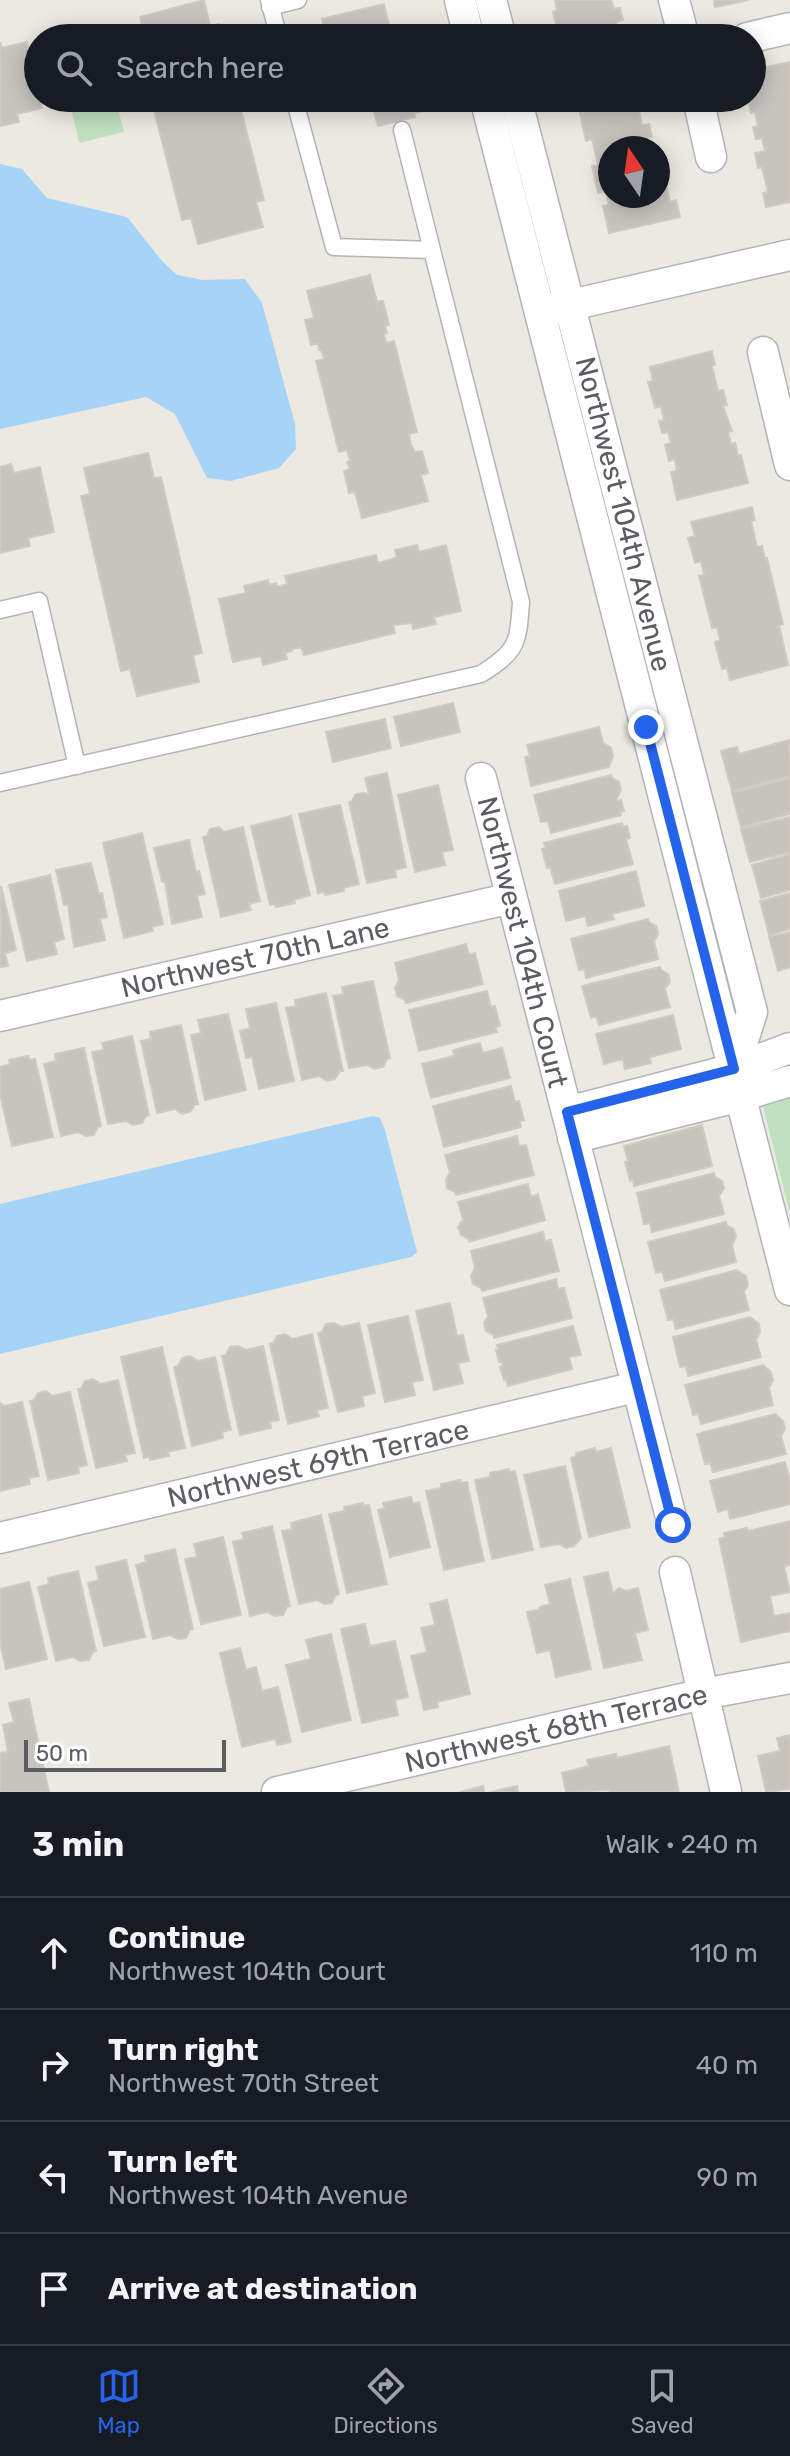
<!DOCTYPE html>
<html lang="en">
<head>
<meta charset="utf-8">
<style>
  :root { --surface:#171b24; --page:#242831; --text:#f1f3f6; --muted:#9ea1a6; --line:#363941; --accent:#2563eb }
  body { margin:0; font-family:Rubik,sans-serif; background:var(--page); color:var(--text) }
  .compass { position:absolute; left:598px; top:136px; width:72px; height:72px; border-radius:50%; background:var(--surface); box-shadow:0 4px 20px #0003; rotate:347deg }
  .scale { position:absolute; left:24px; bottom:20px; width:202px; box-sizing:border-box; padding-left:8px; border:4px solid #5a5d61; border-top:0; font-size:22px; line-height:28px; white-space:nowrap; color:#5a5d61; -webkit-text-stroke:6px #fff; paint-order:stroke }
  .stop { position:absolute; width:24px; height:24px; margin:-18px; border:6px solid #2563eb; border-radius:50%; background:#fff }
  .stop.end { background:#2563eb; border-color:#fff; box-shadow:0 2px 8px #0008 }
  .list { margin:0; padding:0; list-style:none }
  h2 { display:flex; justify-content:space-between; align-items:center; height:104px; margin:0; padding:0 32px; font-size:34px }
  h2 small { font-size:26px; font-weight:400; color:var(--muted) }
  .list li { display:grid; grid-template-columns:52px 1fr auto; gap:24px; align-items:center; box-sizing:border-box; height:112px; padding:0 32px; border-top:2px solid var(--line) }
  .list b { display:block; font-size:30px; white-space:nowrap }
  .list p { margin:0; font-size:26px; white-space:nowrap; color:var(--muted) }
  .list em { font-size:26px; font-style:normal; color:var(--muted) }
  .icon { flex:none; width:44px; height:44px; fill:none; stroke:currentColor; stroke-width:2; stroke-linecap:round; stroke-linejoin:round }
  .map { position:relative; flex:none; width:790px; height:1792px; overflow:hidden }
  .search { position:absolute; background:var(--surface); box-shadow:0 4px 20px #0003; left:24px; right:24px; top:24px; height:88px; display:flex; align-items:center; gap:20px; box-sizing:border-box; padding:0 28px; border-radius:44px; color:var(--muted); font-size:30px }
  .sheet { height:552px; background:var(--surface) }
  nav { display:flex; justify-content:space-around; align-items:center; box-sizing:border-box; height:112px; border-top:2px solid var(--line); background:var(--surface); font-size:22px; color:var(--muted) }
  nav a { display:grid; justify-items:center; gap:4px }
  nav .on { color:var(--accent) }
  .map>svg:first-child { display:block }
  .green { fill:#c0e1bf }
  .water { fill:#a6d4f7 }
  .building { fill:#c7c4be; stroke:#cfcbc0; stroke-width:2 }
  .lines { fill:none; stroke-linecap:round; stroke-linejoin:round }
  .service-casing { stroke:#b2b4b8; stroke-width:19 }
  .minor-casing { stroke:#b2b4b8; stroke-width:33 }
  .service { stroke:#fff; stroke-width:16 }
  .minor { stroke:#fff; stroke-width:30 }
  .route { stroke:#2563eb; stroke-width:10 }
  .labels { text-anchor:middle; stroke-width:6; stroke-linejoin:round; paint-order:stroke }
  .street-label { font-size:28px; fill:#5a5d61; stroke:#fff }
</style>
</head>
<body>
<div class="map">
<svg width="790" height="1792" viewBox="0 0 790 1792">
  <rect width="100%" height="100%" fill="#ebe9e1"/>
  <path class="green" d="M69,98H115L124,132L79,143Z
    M790,1093V1214L761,1098Z"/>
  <path class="water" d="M0,164L22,169L47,198L127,217L162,261L177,275L203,280L245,279L262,303L295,424L296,449L279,468L231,481L207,478L175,414L146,397L0,429Z
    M373,1116L380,1118L385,1130L417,1252L411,1257L0,1354V1204Z"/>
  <path class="building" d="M204,0L210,26L219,24L222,38H145L140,17Z
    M555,0H611L614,9L620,8L623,20L616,22L620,38H565L564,35L559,37L553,12L557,10Z
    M714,0H749L715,7Z
    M384,4L391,33L371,38H327L322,19Z
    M0,42L2,48L27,42L38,98H40L42,108L17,114L19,122L0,126Z
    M790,62V202L766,207L763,193L768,192L762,167L758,168L755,153L765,151L762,138L756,139L753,127L758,126L755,113H751L748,100L746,101L745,98H752V70Z
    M151,98H238L264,200L256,202L263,227L198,244L191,218L182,220Z
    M370,98H434L436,108L414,113L415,117L378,126Z
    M586,98H636L642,125L649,124L652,137L646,138L648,148H610V196H658V177L664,176L670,202L676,200L680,217L609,233L603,206L609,205L606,191L598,193L592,166L598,165L592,139L586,141L580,113H584L581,99Z
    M370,275L377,302L383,301L389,325L385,326L387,333L384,334L386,343L394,341L417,432L409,434L411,445L415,452L422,451L428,473L421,475L428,501L362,518L355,492L349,493L344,471L350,469L347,462L350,461L347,450L339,452L316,361L324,359L321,350H319L318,343L311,345L305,320L314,318L307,291Z
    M712,351L715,365L712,366L718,391L723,390L727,405L723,406L732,431L728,432L731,444L735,443L738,455H741L748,483L677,500L671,472L677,471L675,459L669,461L665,445L671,443L668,432L662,433L659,421L664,420L661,406L655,408L648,382L653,381L650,367Z
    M148,453L154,478L161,477L202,653L193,655L199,682L137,696L130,669L121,671L81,496L90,494L84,468Z
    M11,464L14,473L40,467L54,532L28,538L30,546L0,553V467Z
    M752,507L755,520L751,521L757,547L762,546L765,559L767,558L783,624L779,625L788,665L730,680L727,668L722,669L715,642L720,640L717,627L712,628L699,576L704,575L701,561L695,563L688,538L695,536L691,522Z
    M417,545L419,552L446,545L461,611L434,617L436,624L413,629L412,623L393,625L395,633L304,655L301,647L292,649V651L285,653L287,659L263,665L261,656L233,662L219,599L246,593L244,586L268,580L269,585L276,583L277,587L287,584L285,576L376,555L378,563L389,560L397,557L395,550Z
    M453,703L460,732L401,746L394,717Z
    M385,719L391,748L333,762L326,732Z
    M599,727L603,743L611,748L613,756L609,767L531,786L525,757L530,756L527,745Z
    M789,740L790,776L732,791L721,751L737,747L739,754Z
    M387,773L406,867L395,870L396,877L367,883L349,802L352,801L356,794L364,793L369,795L365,778Z
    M611,775L612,778L619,782L621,790L617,798V801L621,800L624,811L620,812L621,815L551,833L548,821L541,822L534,795Z
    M790,778V814L741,827L732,793Z
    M438,785L453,850L442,852L445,865L415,872L398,795Z
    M340,805L359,884L343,888L344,891L325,895L324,892L318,893L299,814Z
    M291,816L310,895L294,900L295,903L276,907L275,904L270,905L251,826Z
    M790,817V852L750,862L741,829Z
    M622,823L623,827L627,826L630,838L626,839L633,864L555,884L550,867L547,868L542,849L546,848L544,843Z
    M219,827L224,832L243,827L260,901L249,904L251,910L221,917L203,837L207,836L210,829Z
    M142,833L163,924L152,927L153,931L124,938L103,843Z
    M189,840L196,872L199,871L205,894L197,896L202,917L172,924L165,882H162L154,848Z
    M790,854V890L761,898L752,865Z
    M91,863L99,894L102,893L107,917L100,919L105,940L74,947L68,905H64L56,870Z
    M636,871L644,906L612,914L614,919L588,926L585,916L566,921L559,891Z
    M50,875L64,939L54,942L57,954L27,961L9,885Z
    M1,886L16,950L5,953L8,966L0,967Z
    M790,893V929L769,935L760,901Z
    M648,919L649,922L656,926L658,934L654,941L658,959L586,978L584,969L579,970L571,939Z
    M790,932V967L778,971L769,937Z
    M466,944L469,955L475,953L483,984L406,1003L405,1000L397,996L395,988L399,980L395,963Z
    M660,967L661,970L668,974L670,982L665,989L670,1007L599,1025L596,1016L591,1018L582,986Z
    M373,981L390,1058L387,1059L383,1067L374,1069L367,1065L349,1068L333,996L343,994L342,987Z
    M487,991L491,1007L495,1006L500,1026L495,1027L497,1032L419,1051L409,1010Z
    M326,993L343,1071H340L335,1079L327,1081L319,1076L302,1080L286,1008L296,1006L295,1000Z
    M276,1003L294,1081L259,1089L252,1057L246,1058L240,1031L250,1028L246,1009Z
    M228,1014L246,1090L205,1100L191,1035L201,1033L198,1020Z
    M673,1015L681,1049L650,1057L651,1063L625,1069L623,1059L604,1064L596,1034Z
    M181,1025L198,1104H195L190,1112L182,1114L175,1109L157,1113L141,1041L151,1039L150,1032Z
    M132,1036L149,1115L146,1116L142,1123L133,1125L126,1121L108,1124L92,1052L104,1050L102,1043Z
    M480,1043L483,1053L502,1048L510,1078L431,1098L422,1064L454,1056L453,1050Z
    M84,1048L101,1126L98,1127L94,1135L86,1136L78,1132L61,1136L44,1064L56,1061L55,1054Z
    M28,1056L29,1060L35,1059L53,1137L12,1146L0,1094V1067L10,1064L9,1060Z
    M511,1086L515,1102L519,1101L524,1120L520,1121L521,1127L444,1147L433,1106Z
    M702,1125L712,1166L634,1186L633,1180L630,1181L625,1162L628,1161L624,1146Z
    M517,1136L519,1146L526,1145L534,1175L456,1195L455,1192L447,1188L446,1180L450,1172L445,1155Z
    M714,1173L715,1177L722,1181L724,1188L719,1196L724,1214L652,1232L650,1223L644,1224L637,1193Z
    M528,1184L531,1197L538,1194L545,1220L469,1242V1239L461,1235L458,1227L463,1219L458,1202Z
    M726,1222L727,1226L734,1229L736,1237L732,1245L736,1262L665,1281L662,1271L656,1273L648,1242Z
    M543,1232L545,1241L551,1240L559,1271L482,1291L481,1288L473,1284L471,1276L475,1268L471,1251Z
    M737,1270L746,1276L748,1285L744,1292L749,1310L676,1329L673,1319L668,1320L660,1290Z
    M556,1279L558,1289L564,1288L572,1318L494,1338V1335L486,1331L484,1323L488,1316L483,1298Z
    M450,1303L457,1336L463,1335L469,1361L458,1363L463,1383L434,1390L416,1311Z
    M408,1316L423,1380L412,1382L415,1395L385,1402L368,1325Z
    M750,1317L759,1324L760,1332L756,1340L761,1357L688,1376L686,1366L680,1367L673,1337Z
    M334,1323L342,1327L359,1323L375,1393L362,1396L364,1406L338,1412L318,1333L322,1332L326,1324Z
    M573,1326L581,1355L569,1357L572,1369L508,1386L506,1379L504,1380L500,1367L503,1366L502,1362H499L496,1350H499L497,1345Z
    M285,1334L293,1339L312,1334L328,1408L317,1410L319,1416L288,1424L270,1344L273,1343L277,1336Z
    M238,1346L246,1350L263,1346L279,1420L270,1422L271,1428L240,1435L222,1356L226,1355L230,1347Z
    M162,1347L185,1448L168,1452L169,1456L150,1460L149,1456L144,1458L121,1357Z
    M190,1356L198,1361L215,1357L231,1430L222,1432L223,1438L192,1446L174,1367L178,1366L182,1358Z
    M763,1365L771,1372L773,1380L769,1388L773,1405L701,1424L698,1414L693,1415L685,1385Z
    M93,1379L101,1384L118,1380L135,1453L125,1455L127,1461L96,1468L78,1389H81L85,1381Z
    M46,1391L53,1396L70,1392L87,1465L78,1467L79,1473L48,1480L30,1401L34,1400L38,1393Z
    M22,1402L39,1476L29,1478L30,1484L0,1491V1403L5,1406Z
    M775,1414L783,1421L785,1429L781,1436L786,1454L713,1472L710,1463L705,1464L697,1434Z
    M595,1448L596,1452L611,1448L630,1527L589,1537L571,1458L577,1456L576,1453Z
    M785,1462L790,1480V1504L730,1519L728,1509L718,1512L710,1481Z
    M565,1466L581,1538L574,1546L566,1548L559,1544L541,1547L524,1475Z
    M509,1469V1472L515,1471L533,1550L492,1559L475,1480L490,1477V1473Z
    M460,1480V1483L467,1482L484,1561L444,1570L426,1491L441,1488V1484Z
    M411,1497L413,1504L419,1502L430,1547L390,1557L378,1510L385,1508L383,1503Z
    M363,1503V1506L369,1505L387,1584L347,1593L329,1514L345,1511L344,1507Z
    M321,1515L339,1594L336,1595L332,1603L324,1604L317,1600L299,1604L282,1531L292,1529L291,1523Z
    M790,1521V1565L784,1567L790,1592L770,1596L774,1616L790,1613V1631L741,1642L719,1539L725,1537L724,1533L747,1528L748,1531Z
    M272,1526L290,1606L287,1607L283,1615L275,1616L267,1612L250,1616L233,1542L244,1539L242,1533Z
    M223,1537L241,1615L201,1624L185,1559L197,1557L194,1544Z
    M175,1549L193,1629L190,1630L186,1638L178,1639L170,1635L153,1639L136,1565L146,1562L145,1556Z
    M126,1560L145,1637L104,1646L88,1583L99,1580L96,1567Z
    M78,1571L96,1651L93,1652L89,1660L80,1661L73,1657L56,1661L38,1587L49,1584L48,1578Z
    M608,1572L613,1593L619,1588L626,1591L638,1588L648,1630L635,1633L642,1660L604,1668L584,1577Z
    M570,1579L591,1669L556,1677L550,1650L537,1653L527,1612L538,1610L540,1607L550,1604L545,1585Z
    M29,1582L47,1659L6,1669L0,1643V1589Z
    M447,1600L470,1694L437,1702L438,1707L424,1710L411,1656L427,1652L421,1628L435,1625L430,1604Z
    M365,1624L370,1646L395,1641L408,1697L395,1700L398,1715L362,1723L341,1629Z
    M331,1634L351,1720L302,1732L286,1665L311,1659L306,1640Z
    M240,1648L246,1670L256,1667L262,1691L278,1687L291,1742L277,1745L275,1739L242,1747L220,1653Z
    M29,1699L49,1792H0V1753L8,1752L3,1725L14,1722L9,1703Z
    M790,1735V1789L766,1792L758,1756L780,1751L777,1738Z
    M669,1746L679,1792H610L609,1790L566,1792L562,1773L589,1766L587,1760L616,1754L617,1758Z
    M483,1786L484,1792H460Z
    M517,1786L518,1792H491Z"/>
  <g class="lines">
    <defs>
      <path id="service" d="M269,0L279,38
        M270,7L298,0
        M402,130L432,250
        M0,610L39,601L77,766
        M0,783L481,674C518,651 518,643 521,602L432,250L334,247L294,98"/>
      <path id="minor" d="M460,0L469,38
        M491,0L501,38
        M674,0L684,38
        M747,38L790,28
        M485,98L790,1290
        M516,98L752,1012L734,1069
        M698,98L711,157
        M553,309L790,255
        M763,352L790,465
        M481,778L673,1525
        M0,1016L511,898
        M567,1112L734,1069L790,1048
        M573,1138L741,1096L790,1081
        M0,1538L636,1387
        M675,1572L726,1792
        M277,1792L703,1694L790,1678"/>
    </defs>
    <use href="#service" class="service-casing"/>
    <use href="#minor" class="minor-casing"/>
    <use href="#service" class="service"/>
    <use href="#minor" class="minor"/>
  </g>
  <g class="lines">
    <path class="route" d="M646,727L734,1069L567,1112L673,1525"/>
  </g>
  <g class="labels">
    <g class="street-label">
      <text transform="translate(624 514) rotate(76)" y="10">Northwest 104th Avenue</text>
      <text transform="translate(523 942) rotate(76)" y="10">Northwest 104th Court</text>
      <text transform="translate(255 957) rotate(-13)" y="10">Northwest 70th Lane</text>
      <text transform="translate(318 1463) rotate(-13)" y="10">Northwest 69th Terrace</text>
      <text transform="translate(556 1728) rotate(-13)" y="10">Northwest 68th Terrace</text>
    </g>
  </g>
</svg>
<svg class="compass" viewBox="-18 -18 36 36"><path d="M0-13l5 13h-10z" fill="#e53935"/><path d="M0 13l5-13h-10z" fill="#9ea1a6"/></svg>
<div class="scale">50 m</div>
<div class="stop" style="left:673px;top:1525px"></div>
<div class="stop end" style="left:646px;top:727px"></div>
<div class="search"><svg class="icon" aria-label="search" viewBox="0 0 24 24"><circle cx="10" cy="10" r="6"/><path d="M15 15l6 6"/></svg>Search here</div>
</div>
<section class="sheet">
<h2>3 min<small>Walk · 240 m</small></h2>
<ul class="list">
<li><svg class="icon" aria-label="ahead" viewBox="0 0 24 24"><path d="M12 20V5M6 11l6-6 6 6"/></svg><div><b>Continue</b><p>Northwest 104th Court</p></div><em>110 m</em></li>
<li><svg class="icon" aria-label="right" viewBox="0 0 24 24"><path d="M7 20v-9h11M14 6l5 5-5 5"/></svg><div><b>Turn right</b><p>Northwest 70th Street</p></div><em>40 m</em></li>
<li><svg class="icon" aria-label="left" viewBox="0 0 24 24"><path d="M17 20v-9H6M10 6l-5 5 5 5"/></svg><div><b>Turn left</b><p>Northwest 104th Avenue</p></div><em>90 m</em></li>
<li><svg class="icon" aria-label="arrive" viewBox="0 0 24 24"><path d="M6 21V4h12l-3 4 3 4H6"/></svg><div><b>Arrive at destination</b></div></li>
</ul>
</section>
<nav>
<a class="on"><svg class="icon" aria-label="map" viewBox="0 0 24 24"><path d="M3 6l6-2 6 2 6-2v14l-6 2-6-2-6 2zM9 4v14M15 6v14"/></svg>Map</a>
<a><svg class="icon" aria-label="directions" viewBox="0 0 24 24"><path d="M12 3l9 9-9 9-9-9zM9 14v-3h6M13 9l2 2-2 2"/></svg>Directions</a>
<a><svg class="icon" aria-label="saved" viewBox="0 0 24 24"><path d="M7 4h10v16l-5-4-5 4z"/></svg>Saved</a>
</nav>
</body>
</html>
